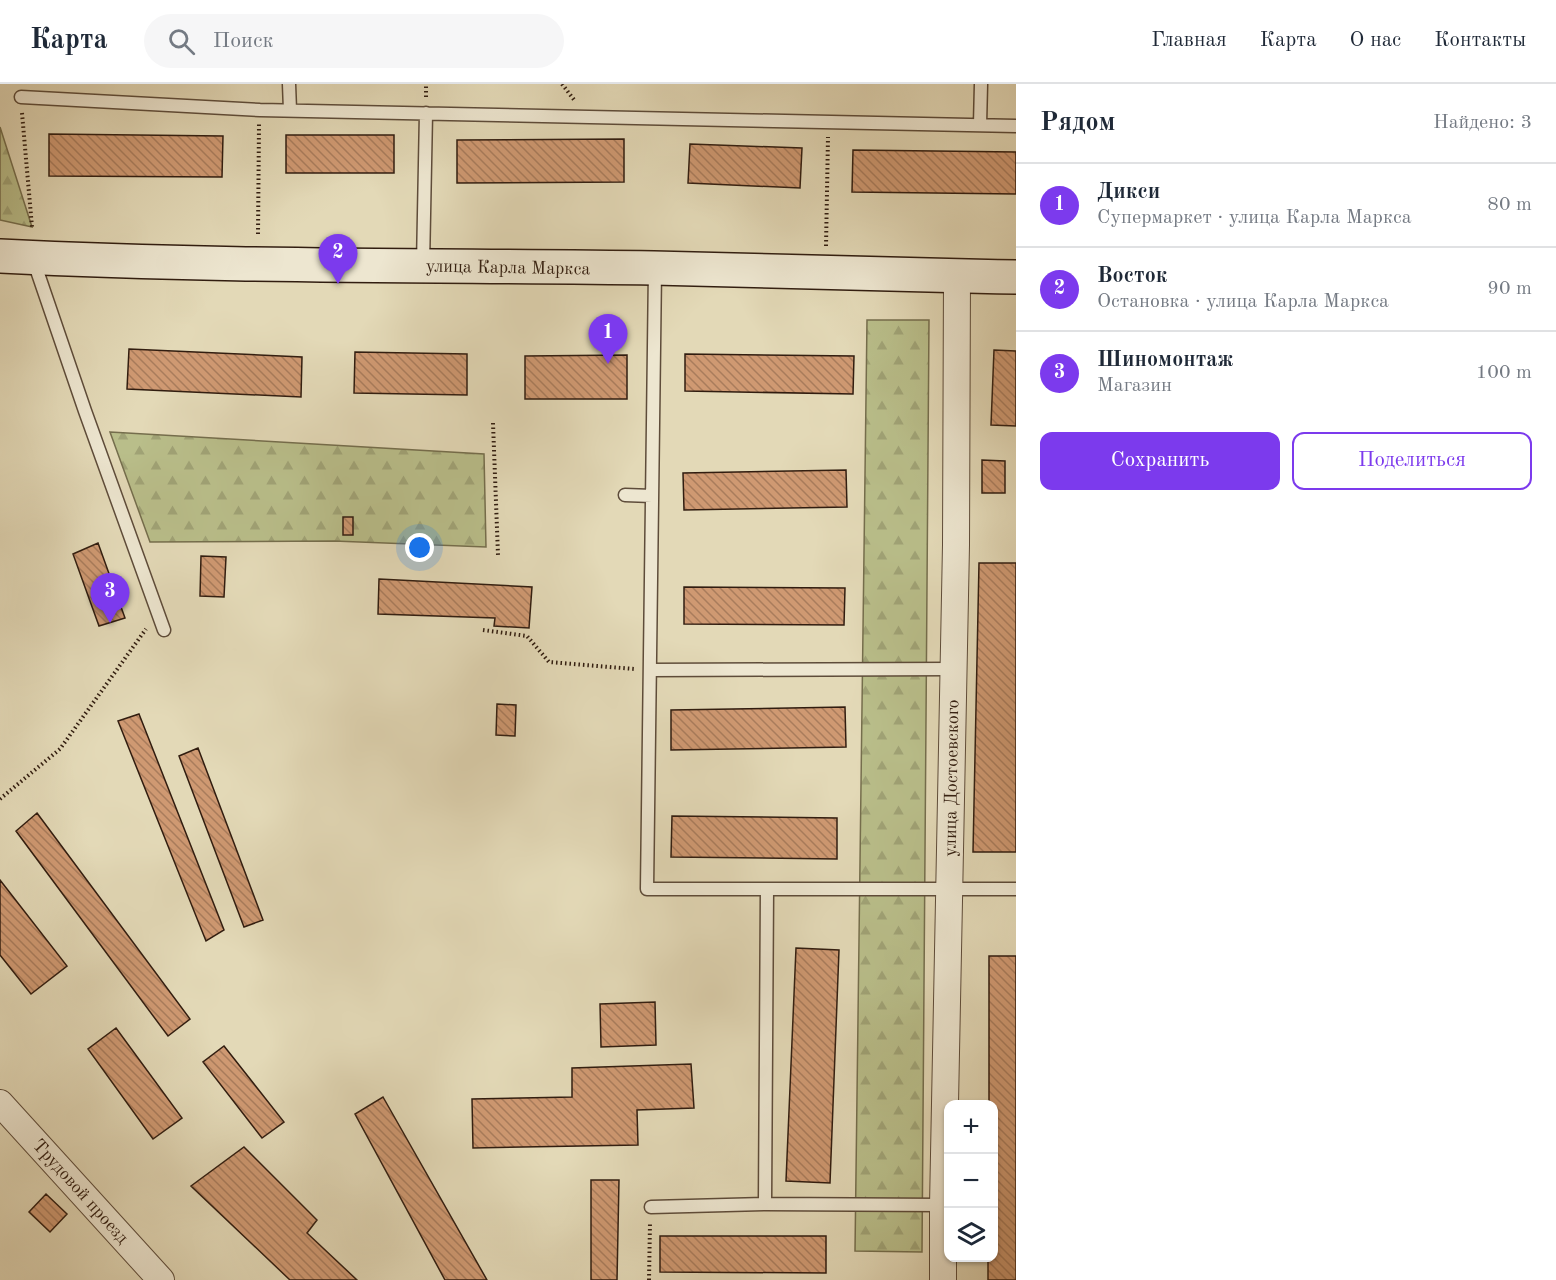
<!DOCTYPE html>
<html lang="ru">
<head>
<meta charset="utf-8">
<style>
  :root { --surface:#fff; --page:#f6f6f7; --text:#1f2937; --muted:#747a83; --line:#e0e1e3; --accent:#7c3aed }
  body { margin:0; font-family:"Old Standard TT",serif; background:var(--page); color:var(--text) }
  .controls { position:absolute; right:18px; bottom:18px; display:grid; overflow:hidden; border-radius:12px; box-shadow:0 2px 4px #0004 }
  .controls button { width:54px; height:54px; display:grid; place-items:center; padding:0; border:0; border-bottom:2px solid var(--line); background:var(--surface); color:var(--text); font:30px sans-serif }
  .you { position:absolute; left:420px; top:464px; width:21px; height:21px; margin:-15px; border:4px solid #fff; border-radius:50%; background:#1a73e8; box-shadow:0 0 0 9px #1a73e833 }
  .badge { display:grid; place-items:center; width:39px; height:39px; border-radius:50%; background:var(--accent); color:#fff; font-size:20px; font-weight:700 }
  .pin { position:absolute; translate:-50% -50px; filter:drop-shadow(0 2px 3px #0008) }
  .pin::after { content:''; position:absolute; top:32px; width:21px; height:18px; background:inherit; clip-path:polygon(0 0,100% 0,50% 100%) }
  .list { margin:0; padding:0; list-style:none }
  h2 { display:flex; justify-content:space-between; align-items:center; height:78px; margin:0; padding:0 24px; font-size:26px }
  h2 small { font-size:20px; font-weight:400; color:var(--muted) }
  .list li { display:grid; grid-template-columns:39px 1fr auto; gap:18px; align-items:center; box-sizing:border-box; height:84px; padding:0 24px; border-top:2px solid var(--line) }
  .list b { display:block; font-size:22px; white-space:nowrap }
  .list p { margin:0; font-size:20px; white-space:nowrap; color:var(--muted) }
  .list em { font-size:20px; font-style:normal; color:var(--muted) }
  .actions { display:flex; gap:12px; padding:18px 24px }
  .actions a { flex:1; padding:14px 0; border:2px solid var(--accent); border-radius:12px; text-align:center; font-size:21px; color:var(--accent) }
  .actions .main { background:var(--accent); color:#fff }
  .icon { flex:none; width:33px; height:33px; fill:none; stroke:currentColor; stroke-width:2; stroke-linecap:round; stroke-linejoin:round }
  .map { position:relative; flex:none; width:1016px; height:1196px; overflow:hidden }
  header { display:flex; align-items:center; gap:36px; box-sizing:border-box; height:84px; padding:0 30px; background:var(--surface); border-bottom:2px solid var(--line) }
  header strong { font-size:28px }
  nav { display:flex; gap:33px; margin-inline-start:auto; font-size:21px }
  .search { width:420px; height:54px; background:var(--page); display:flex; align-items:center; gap:15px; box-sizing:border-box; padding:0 21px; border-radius:33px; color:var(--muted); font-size:22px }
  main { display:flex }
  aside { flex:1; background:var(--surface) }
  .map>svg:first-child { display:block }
  .forest { fill:url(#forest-firs); stroke:#756e4d; stroke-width:1.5 }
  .building { fill:url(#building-back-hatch); stroke:#311d10; stroke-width:1.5 }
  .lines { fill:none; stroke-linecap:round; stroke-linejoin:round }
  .service-casing { stroke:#5e4c3a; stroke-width:15 }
  .minor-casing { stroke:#5e4c3a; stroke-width:28 }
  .secondary-casing { stroke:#311d10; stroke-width:36 }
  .path { stroke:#311d10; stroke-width:4; stroke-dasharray:1.5 3; stroke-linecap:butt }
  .service { stroke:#ede6d0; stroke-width:12 }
  .minor { stroke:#ede6d0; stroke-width:26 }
  .secondary { stroke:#ede6d0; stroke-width:33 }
  .labels { text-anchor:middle; stroke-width:5; stroke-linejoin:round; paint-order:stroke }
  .street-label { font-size:18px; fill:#311d10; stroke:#ede6d0 }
</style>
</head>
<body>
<header>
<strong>Карта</strong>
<div class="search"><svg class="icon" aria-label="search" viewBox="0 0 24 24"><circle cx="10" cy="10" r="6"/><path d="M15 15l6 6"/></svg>Поиск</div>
<nav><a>Главная</a><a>Карта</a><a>О нас</a><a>Контакты</a></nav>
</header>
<main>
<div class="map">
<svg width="1016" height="1196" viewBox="0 0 1016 1196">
  <defs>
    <pattern id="forest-firs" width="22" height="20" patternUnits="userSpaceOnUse" patternTransform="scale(1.5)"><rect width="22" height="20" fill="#b9be8a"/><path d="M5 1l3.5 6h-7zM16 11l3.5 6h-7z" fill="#a0a376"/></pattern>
    <pattern id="building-back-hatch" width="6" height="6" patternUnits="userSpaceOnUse" patternTransform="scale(1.5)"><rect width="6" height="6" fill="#cf9972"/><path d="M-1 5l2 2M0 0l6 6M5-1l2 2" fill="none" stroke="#a97c5c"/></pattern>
  </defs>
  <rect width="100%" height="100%" fill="#e3d9b7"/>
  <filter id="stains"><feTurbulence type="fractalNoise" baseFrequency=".00333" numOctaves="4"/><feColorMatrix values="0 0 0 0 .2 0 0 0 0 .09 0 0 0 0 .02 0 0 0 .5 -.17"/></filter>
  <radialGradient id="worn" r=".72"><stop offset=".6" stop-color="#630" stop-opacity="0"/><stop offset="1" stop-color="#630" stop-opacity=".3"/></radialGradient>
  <path class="forest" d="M0,43L32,143L0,136Z
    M867,236H929L922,1168L855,1167Z
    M110,348L484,370L486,463L334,457L150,458Z"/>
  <path class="building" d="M49,50L223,52L222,93L49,92Z
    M286,51H394V89H286Z
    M624,55V98L457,99V56Z
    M690,60L802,64L800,104L688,99Z
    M853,66L1016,68V110L852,108Z
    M129,265L302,273L301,313L127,305Z
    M994,266L1016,267V342L991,341Z
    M355,268L467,270V311L354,309Z
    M685,270L854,272L853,310L685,307Z
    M627,271V315H525V272Z
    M982,376L1005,377V409H982Z
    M846,386L847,423L684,426L683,389Z
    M343,433H353V451H343Z
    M98,459L125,534L99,542L73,470Z
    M201,472L226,473L224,513L200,512Z
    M979,479H1016V768H973Z
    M379,495L532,503L529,544L494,542L495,534L378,530Z
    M684,503L845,504L844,541L684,540Z
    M497,620L516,621L515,652L496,651Z
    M845,623L846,663L671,666V626Z
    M139,630L224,846L206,857L118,637Z
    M198,664L263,836L244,843L179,672Z
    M37,729L190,935L168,952L16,747Z
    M672,732L837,734V775L671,773Z
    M0,796L67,882L31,910L0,871Z
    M796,864L839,866L830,1099L786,1097Z
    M989,872H1016V1196H988V1174H993V1020H989Z
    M655,918L656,961L601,963L600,920Z
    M116,944L182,1034L153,1055L88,965Z
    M224,962L284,1038L262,1054L203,978Z
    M691,980L694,1024L637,1026L638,1061L473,1064L472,1015L572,1013V984Z
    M383,1013L487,1196H445L355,1030Z
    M244,1063L317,1136L307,1149L357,1196H290L191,1102Z
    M591,1096H619L617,1196H591Z
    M46,1110L67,1130L50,1148L29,1128Z
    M660,1152H826V1189L660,1188Z"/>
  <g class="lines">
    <defs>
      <path id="service" d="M289,0L290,26
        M21,13L260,26L1016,42
        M980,41L981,0
        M33,175L85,327L164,546
        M423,181L426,29
        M655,185L647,805H1016
        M625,411L652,412
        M650,586L952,585
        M765,1120L767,805
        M651,1123L765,1120L943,1121"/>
      <path id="minor" d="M0,1019L161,1196
        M943,1196V1121L956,461L957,192"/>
      <path id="secondary" d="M0,172C218,183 436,181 654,184C774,186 895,191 1016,193"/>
    </defs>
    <use href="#service" class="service-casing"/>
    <use href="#minor" class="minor-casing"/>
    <use href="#secondary" class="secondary-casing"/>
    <path class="path" d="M562,0L575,17
      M426,13V0
      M22,29L32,143
      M258,150L259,40
      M826,162L828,53
      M493,339L498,471
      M483,546L527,552L549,578L634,585
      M0,715L60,665L146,545
      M649,1196L650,1139"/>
    <use href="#service" class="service"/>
    <use href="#minor" class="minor"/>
    <use href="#secondary" class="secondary"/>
  </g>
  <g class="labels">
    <g class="street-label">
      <text transform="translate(508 183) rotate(1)" y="6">улица Карла Маркса</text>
      <text transform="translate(951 694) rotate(-89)" y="6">улица Достоевского</text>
      <text transform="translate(81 1107) rotate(48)" y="6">Трудовой проезд</text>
    </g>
  </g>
  <rect width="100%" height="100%" filter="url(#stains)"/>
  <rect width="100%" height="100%" fill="url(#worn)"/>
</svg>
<div class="controls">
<button>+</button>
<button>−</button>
<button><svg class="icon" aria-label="layers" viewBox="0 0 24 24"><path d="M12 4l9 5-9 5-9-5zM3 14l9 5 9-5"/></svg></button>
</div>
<div class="you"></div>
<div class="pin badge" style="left:608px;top:280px">1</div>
<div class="pin badge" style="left:338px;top:200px">2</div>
<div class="pin badge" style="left:110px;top:539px">3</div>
</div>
<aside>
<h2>Рядом<small>Найдено: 3</small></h2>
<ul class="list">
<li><span class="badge">1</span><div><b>Дикси</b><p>Супермаркет · улица Карла Маркса</p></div><em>80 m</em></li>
<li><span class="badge">2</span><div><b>Восток</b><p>Остановка · улица Карла Маркса</p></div><em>90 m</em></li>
<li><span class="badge">3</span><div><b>Шиномонтаж</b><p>Магазин</p></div><em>100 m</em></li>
</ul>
<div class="actions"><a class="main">Сохранить</a><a>Поделиться</a></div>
</aside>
</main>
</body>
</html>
